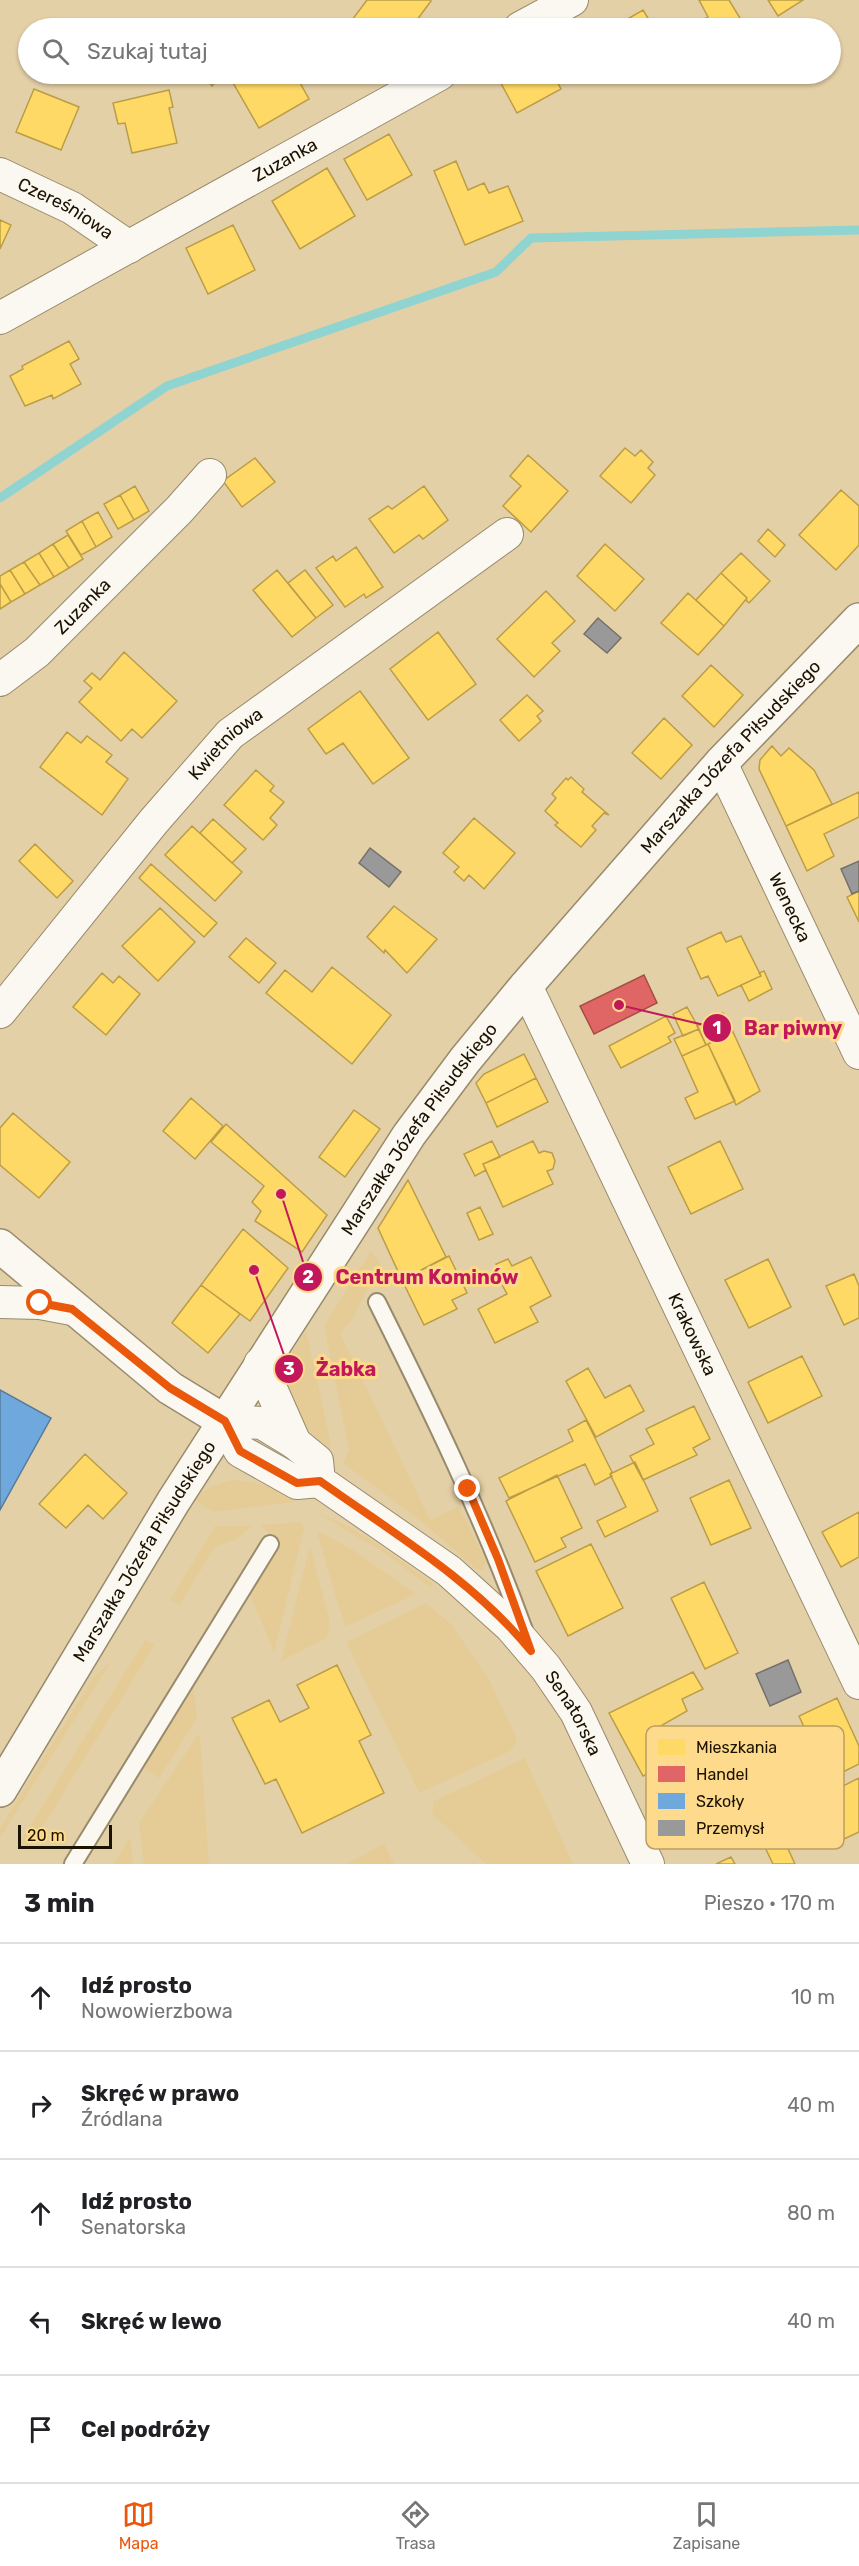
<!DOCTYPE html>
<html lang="pl">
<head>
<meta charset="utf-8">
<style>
  :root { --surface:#fff; --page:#f6f6f6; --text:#202124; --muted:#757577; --line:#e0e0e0; --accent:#ea580c }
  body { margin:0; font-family:Rubik,sans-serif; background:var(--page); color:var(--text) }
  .scale { position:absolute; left:18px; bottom:15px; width:94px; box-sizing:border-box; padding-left:6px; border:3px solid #1c1200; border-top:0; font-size:16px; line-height:21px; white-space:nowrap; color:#1c1200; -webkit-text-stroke:4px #feda8c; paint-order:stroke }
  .stop { position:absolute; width:18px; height:18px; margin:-14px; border:4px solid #ea580c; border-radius:50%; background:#fff }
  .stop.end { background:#ea580c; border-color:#fff; box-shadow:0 2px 6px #0008 }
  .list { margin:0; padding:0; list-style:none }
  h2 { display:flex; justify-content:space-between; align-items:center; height:78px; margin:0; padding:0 24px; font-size:26px }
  h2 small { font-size:20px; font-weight:400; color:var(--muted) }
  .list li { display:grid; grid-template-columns:39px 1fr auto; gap:18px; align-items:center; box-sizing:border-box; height:108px; padding:0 24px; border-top:2px solid var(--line) }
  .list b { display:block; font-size:22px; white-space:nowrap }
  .list p { margin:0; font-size:20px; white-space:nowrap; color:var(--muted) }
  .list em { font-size:20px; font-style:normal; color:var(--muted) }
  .icon { flex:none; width:33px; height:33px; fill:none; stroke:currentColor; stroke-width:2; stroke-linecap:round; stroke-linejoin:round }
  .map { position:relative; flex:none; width:859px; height:1864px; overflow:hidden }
  .search { position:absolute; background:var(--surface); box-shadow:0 2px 4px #0004; left:18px; right:18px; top:18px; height:66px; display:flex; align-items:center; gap:15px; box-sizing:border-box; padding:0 21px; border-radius:33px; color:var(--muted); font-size:22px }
  .sheet { height:618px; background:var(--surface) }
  nav { display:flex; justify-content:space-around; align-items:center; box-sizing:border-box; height:84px; border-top:2px solid var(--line); background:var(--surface); font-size:16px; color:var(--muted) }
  nav a { display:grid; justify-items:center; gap:3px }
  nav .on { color:var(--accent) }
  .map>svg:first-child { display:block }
  .green { fill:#e5cc97 }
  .homes { fill:#ffd966; stroke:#bb9d47; stroke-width:1.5 }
  .shops { fill:#e06666; stroke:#a54d47; stroke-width:1.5 }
  .schools { fill:#6fa8dc; stroke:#567b9a; stroke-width:1.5 }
  .industry { fill:#999; stroke:#74706b; stroke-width:1.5 }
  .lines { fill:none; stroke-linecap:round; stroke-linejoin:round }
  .stream { stroke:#8fd4d1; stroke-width:9 }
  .lane-casing { stroke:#988a6c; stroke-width:20 }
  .street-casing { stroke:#988a6c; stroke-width:34 }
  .secondary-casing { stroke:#988a6c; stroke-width:36 }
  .lane { stroke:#fbf8f2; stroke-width:16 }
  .street { stroke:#fbf8f2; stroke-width:32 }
  .secondary { stroke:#fbf8f2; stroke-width:33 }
  .route { stroke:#ea580c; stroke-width:8 }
  .labels { text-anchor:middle; stroke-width:6; stroke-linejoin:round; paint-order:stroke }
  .street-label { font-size:18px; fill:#1c1200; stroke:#feda8c }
  .key { fill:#feda8c; stroke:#ba9e62; stroke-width:1.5 }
  .key-label { font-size:16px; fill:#1c1200 }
  .leader { fill:none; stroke:#c2185b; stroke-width:2 }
  .callout-dot { fill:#c2185b; stroke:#feda8c; stroke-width:2 }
  .mark-label { font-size:18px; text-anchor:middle; font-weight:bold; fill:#fff }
  .callout-label { font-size:20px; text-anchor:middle; font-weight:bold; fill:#c2185b; stroke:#feda8c; stroke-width:6; stroke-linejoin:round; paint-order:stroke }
</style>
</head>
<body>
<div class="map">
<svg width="859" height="1864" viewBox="0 0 859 1864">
  <rect width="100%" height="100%" fill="#e4d0a6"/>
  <path class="green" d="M371,1251L381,1264L352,1320L340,1333L430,1520L459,1506L486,1562L483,1570L476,1569L422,1522L343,1463L349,1451L324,1326Z
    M306,1331L331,1444L330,1449C301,1429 276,1391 290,1356C294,1347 301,1339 306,1331Z
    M233,1480C258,1482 276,1487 295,1502L213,1512L195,1500C206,1486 218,1484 233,1480Z
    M319,1514C360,1528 397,1558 432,1583L431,1588L383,1552Z
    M301,1522L304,1529L274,1652L249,1592L279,1544L260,1525Z
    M215,1526H252L237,1539L215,1547L179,1605L170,1600Z
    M316,1530L356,1552L416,1594L345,1627Z
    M310,1546L330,1622L327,1638L281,1661Z
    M426,1603L451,1624L489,1679L517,1739L512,1750L419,1793L346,1642Z
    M145,1640L155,1644L29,1849L20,1842Z
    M112,1660L0,1838V1828L94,1677Z
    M193,1684L197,1718L159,1778L141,1766Z
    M197,1736H200L209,1864H144L139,1823Z
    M525,1758L573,1864H486L432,1814L434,1801Z
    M130,1837L133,1864H113Z
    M384,1844L394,1864H346Z"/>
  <path class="homes" d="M367,0H430L431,1L411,28H362L352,20Z
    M699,0H729L746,28H689L708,17Z
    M768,0H803L778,16Z
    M643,10L654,28H612Z
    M202,74H221L212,86Z
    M244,74H295L309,99L259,128L232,81Z
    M496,74H553L561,89L517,113Z
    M34,89L79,107L61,150L16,132Z
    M169,90L173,107L169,108L177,143L132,153L125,123L118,124L113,103Z
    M389,134L412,175L367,200L344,159Z
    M456,161L468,190L484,183L489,193L508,186L523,221L465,245L434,171Z
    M327,168L355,216L300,249L272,201Z
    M0,220L11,225L0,249Z
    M233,225L255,270L208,294L186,248Z
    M69,341L79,359L70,364L81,384L53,399L52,395L25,406L10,376L23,369L22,366Z
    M625,448L635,456L641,450L653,462L648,468L655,475L631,503L600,476Z
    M528,455L568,491L531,532L503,506L521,486L510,476Z
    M255,458L275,482L242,507L223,481Z
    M135,486L149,511L134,520L120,495Z
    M424,486L448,520L423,539L419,535L394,553L369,519L388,506L392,509Z
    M841,490L859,506V545L836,570L799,535Z
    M120,495L134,520L118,529L104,504Z
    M98,512L112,537L96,547L82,521Z
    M82,521L96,547L81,555L66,531Z
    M768,529L785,545L775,557L758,541Z
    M68,535L83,559L69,568L53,544Z
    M53,544L69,568L54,577L39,553Z
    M605,544L644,579L615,611L577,576Z
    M356,547L383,587L366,598L364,594L345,607L316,568L333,556L336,561Z
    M39,553L54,577L40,585L24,562Z
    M741,553L770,581L749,603L746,600L747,598L721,573Z
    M24,562L40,585L25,594L10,570Z
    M10,570L25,594L11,602L0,584V576Z
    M277,570L316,618L292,637L253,590Z
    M305,570L333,605L316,618L288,583Z
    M721,573L747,598L724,626L696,600Z
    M0,584L11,602L0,609Z
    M546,591L575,621L552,643L560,651L534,677L497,639Z
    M688,593L724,626L698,655L661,623Z
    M438,632L476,684L428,720L390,669Z
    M124,652L177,701L142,738L132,729L121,741L79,702L92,688L84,681L92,673L100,680Z
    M711,665L743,695L714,727L682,696Z
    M360,691L409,758L373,784L343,743L326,754L308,729Z
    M527,695L543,711L537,716L541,721L519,741L500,720Z
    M664,718L692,745L661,779L632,753Z
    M67,732L81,743L87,736L112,755L106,762L128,779L102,815L40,767Z
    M772,746L781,756L789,748L814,770L832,804L786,826L759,769L760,760Z
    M256,770L274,786L270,791L284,802L270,818L277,825L263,840L224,805Z
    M571,777L584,789L582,792L609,815L604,813L592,826L596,830L581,847L555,825L558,823L545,811L556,798L552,794L566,778L568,780Z
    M859,792V817L824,834L834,856L807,871L786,826Z
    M474,818L515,853L484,889L469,875L464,881L454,872L459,867L443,853Z
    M213,819L246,849L232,863L200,833Z
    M192,826L242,872L215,901L165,855Z
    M35,844L73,881L57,898L19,861Z
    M151,864L217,923L204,937L139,878Z
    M859,891V922L847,897Z
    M394,906L437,939L407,973L385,950L384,953L367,937Z
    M160,908L195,942L158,981L122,946Z
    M721,932L726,942L741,936L761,976L718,996L708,976L701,979L687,948Z
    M246,938L276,963L259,983L229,957Z
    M332,967L391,1015L352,1064L266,993L285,970L312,992Z
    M764,971L772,989L749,1001L741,985L761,976L759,973Z
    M102,973L113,983L119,976L140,994L106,1035L73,1007Z
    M687,1007L699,1029L683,1036L673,1014Z
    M723,1013L733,1032L706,1045L697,1026Z
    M666,1016L675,1033L668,1037L671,1042L621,1068L609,1046Z
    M699,1029L706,1045L682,1056L674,1039Z
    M733,1032L760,1091L736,1105L708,1044Z
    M708,1044L735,1101L695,1119L685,1098L698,1092L682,1056Z
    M524,1054L536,1078L486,1103L476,1083L484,1074Z
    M536,1078L548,1102L497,1127L486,1103Z
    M191,1098L223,1126L195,1159L163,1131Z
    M354,1110L380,1129L345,1177L319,1157Z
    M13,1113L70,1162L39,1198L0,1165V1128Z
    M226,1124L327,1215L302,1252L255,1221L261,1211L252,1202L264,1186L211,1142Z
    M492,1141L500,1157L483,1164L486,1170L475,1176L464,1154Z
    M533,1141L539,1153L544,1151L552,1153L555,1161L553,1169L547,1171L553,1184L503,1207L483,1164Z
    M720,1141L743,1189L691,1214L668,1167Z
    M408,1180L446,1257L402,1280L378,1228Z
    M480,1207L493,1234L479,1240L467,1213Z
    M243,1229L288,1268L250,1321L201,1285Z
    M449,1256L467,1293L452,1300L457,1309L424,1325L402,1280Z
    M531,1257L551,1296L530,1307L538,1322L495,1343L478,1309L507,1294L499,1279L503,1277L496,1264L508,1259L512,1266Z
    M768,1259L791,1307L749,1328L725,1280Z
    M854,1274L859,1286V1318L844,1325L826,1286Z
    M201,1285L240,1314L208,1353L172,1323Z
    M802,1356L822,1396L768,1423L748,1382Z
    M588,1368L605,1398L630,1385L644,1411L596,1437L566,1381Z
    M694,1406L710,1439L693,1448L697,1455L643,1480L630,1456L654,1444L646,1429Z
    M586,1420L612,1472L610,1474L612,1476L595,1485L585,1464L509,1498L499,1478L573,1441L568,1430Z
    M85,1454L127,1493L103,1519L88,1505L66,1528L39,1504Z
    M635,1462L658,1511L605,1537L597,1521L626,1507L610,1474Z
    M557,1475L582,1528L561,1538L566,1547L535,1562L506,1501Z
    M729,1480L751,1528L711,1545L690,1498Z
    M859,1512V1557L841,1567L822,1532Z
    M591,1544L623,1608L568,1636L536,1571Z
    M704,1582L738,1653L705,1669L671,1598Z
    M337,1665L371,1735L359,1741L384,1793L302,1833L276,1779L265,1784L232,1718L269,1700L280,1722L309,1708L297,1685Z
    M693,1672L703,1689L682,1699L687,1711L657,1728L674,1761L643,1776L609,1713Z
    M837,1698L859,1746V1764L839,1774L821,1734L810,1740L799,1716Z
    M859,1778V1832L844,1839L823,1796Z
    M772,1814L783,1838L795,1864H773L761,1839L752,1844L744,1827Z
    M731,1857L735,1864H716Z"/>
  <path class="shops" d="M644,975L657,1003L594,1034L580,1006Z"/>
  <path class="schools" d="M0,1390L51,1418L0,1510Z"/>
  <path class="industry" d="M598,618L621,638L607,653L584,634Z
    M370,848L401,872L389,887L359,863Z
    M859,861V891L852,894L841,869Z
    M788,1660L801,1692L770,1706L756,1674Z"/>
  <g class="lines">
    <path class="stream" d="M0,498L167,386L496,272L531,238L859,230"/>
    <defs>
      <path id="lane" d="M377,1302C431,1410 483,1517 524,1630
        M73,1864L270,1544"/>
      <g id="street">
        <path d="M520,28L572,0"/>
        <path id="s1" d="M0,174L72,208L129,247"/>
        <path id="s2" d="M0,318L440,74"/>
        <path id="s3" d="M0,680L37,652L179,510L210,475"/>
        <path id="s4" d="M721,763L859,1053"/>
        <path id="s5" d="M526,986L859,1683"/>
        <path id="s6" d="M0,1012L154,821L230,734L507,534"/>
        <path d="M0,1302L40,1303L72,1309"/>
        <path d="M260,1364L295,1443"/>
        <path id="s7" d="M224,1421L240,1451L297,1483L319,1481L449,1571L510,1626L546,1668L576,1712L648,1864"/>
        <path d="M224,1421L262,1423L295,1443L317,1461L319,1481"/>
      </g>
      <g id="secondary">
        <path d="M0,1246L170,1388L224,1421"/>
        <path id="s8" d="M0,1790L173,1502L409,1135L465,1060L526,986L721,763L859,620"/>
      </g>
    </defs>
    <use href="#lane" class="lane-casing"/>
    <use href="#street" class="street-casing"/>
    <use href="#secondary" class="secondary-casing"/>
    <use href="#lane" class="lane"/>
    <use href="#street" class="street"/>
    <use href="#secondary" class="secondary"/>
  </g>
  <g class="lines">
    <path class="route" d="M40,1303L72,1309L170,1388L225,1421L240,1451L297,1483L320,1481C393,1533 473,1580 531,1651L498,1559L468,1489"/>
  </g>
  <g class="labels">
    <g class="street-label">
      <text dy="6" stroke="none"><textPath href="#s2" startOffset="326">Zuzanka</textPath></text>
      <text dy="6" stroke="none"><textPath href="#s1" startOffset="74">Czereśniowa</textPath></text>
      <text dy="6" stroke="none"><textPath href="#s3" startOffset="111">Zuzanka</textPath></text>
      <text dy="6" stroke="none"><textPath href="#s6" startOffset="351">Kwietniowa</textPath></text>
      <text dy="6" stroke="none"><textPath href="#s8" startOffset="1269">Marszałka Józefa Piłsudskiego</textPath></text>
      <text dy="6" stroke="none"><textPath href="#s4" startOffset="160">Wenecka</textPath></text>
      <text dy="6" stroke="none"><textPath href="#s8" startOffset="783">Marszałka Józefa Piłsudskiego</textPath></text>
      <text dy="6" stroke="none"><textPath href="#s5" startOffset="386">Krakowska</textPath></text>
      <text dy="6" stroke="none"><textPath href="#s8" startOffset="279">Marszałka Józefa Piłsudskiego</textPath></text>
      <text dy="6" stroke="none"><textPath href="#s7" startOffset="470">Senatorska</textPath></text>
    </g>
  </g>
  <rect x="646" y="1726" width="198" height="123" rx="9" class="key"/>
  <rect x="658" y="1739" width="27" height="16" fill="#ffd966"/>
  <rect x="658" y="1766" width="27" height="16" fill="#e06666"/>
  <rect x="658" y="1793" width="27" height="16" fill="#6fa8dc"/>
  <rect x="658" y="1820" width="27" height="16" fill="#999"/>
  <g class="key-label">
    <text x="696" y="1753">Mieszkania</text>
    <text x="696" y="1780">Handel</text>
    <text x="696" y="1807">Szkoły</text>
    <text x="696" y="1834">Przemysł</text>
  </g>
  <path class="leader" d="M619 1005L717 1028M281 1194L308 1277M254 1270L289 1369"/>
  <g class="callout-dot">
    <circle cx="619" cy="1005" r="6"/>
    <circle cx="281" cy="1194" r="6"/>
    <circle cx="254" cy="1270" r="6"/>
    <circle cx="717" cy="1028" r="15"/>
    <circle cx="308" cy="1277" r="15"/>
    <circle cx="289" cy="1369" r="15"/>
  </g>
  <g class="mark-label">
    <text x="717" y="1034">1</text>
    <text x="308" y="1283">2</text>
    <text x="289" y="1375">3</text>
  </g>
  <g class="callout-label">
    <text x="793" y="1035">Bar piwny</text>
    <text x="427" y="1284">Centrum Kominów</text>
    <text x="346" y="1376">Żabka</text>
  </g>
</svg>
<div class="scale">20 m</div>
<div class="stop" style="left:40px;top:1303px"></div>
<div class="stop end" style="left:468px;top:1489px"></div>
<div class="search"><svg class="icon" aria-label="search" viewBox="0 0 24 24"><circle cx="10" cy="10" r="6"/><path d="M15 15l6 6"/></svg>Szukaj tutaj</div>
</div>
<section class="sheet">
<h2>3 min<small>Pieszo · 170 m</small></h2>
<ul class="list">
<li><svg class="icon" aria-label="ahead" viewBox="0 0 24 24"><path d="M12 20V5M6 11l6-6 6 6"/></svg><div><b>Idź prosto</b><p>Nowowierzbowa</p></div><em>10 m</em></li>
<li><svg class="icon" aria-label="right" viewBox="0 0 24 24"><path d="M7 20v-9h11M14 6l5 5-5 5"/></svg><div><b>Skręć w prawo</b><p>Źródlana</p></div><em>40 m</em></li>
<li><svg class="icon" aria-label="ahead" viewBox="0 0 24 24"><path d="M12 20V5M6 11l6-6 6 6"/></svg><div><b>Idź prosto</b><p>Senatorska</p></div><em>80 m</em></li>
<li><svg class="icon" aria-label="left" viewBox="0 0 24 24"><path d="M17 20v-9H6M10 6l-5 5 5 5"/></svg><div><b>Skręć w lewo</b></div><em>40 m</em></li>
<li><svg class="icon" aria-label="arrive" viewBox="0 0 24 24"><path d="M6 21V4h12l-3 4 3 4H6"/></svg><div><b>Cel podróży</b></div></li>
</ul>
</section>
<nav>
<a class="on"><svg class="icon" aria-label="map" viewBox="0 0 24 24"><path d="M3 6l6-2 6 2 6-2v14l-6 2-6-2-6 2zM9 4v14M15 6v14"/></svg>Mapa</a>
<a><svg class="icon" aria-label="directions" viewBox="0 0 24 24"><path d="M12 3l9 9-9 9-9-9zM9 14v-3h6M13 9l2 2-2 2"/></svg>Trasa</a>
<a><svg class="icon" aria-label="saved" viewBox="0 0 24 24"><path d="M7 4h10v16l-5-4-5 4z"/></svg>Zapisane</a>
</nav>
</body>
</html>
